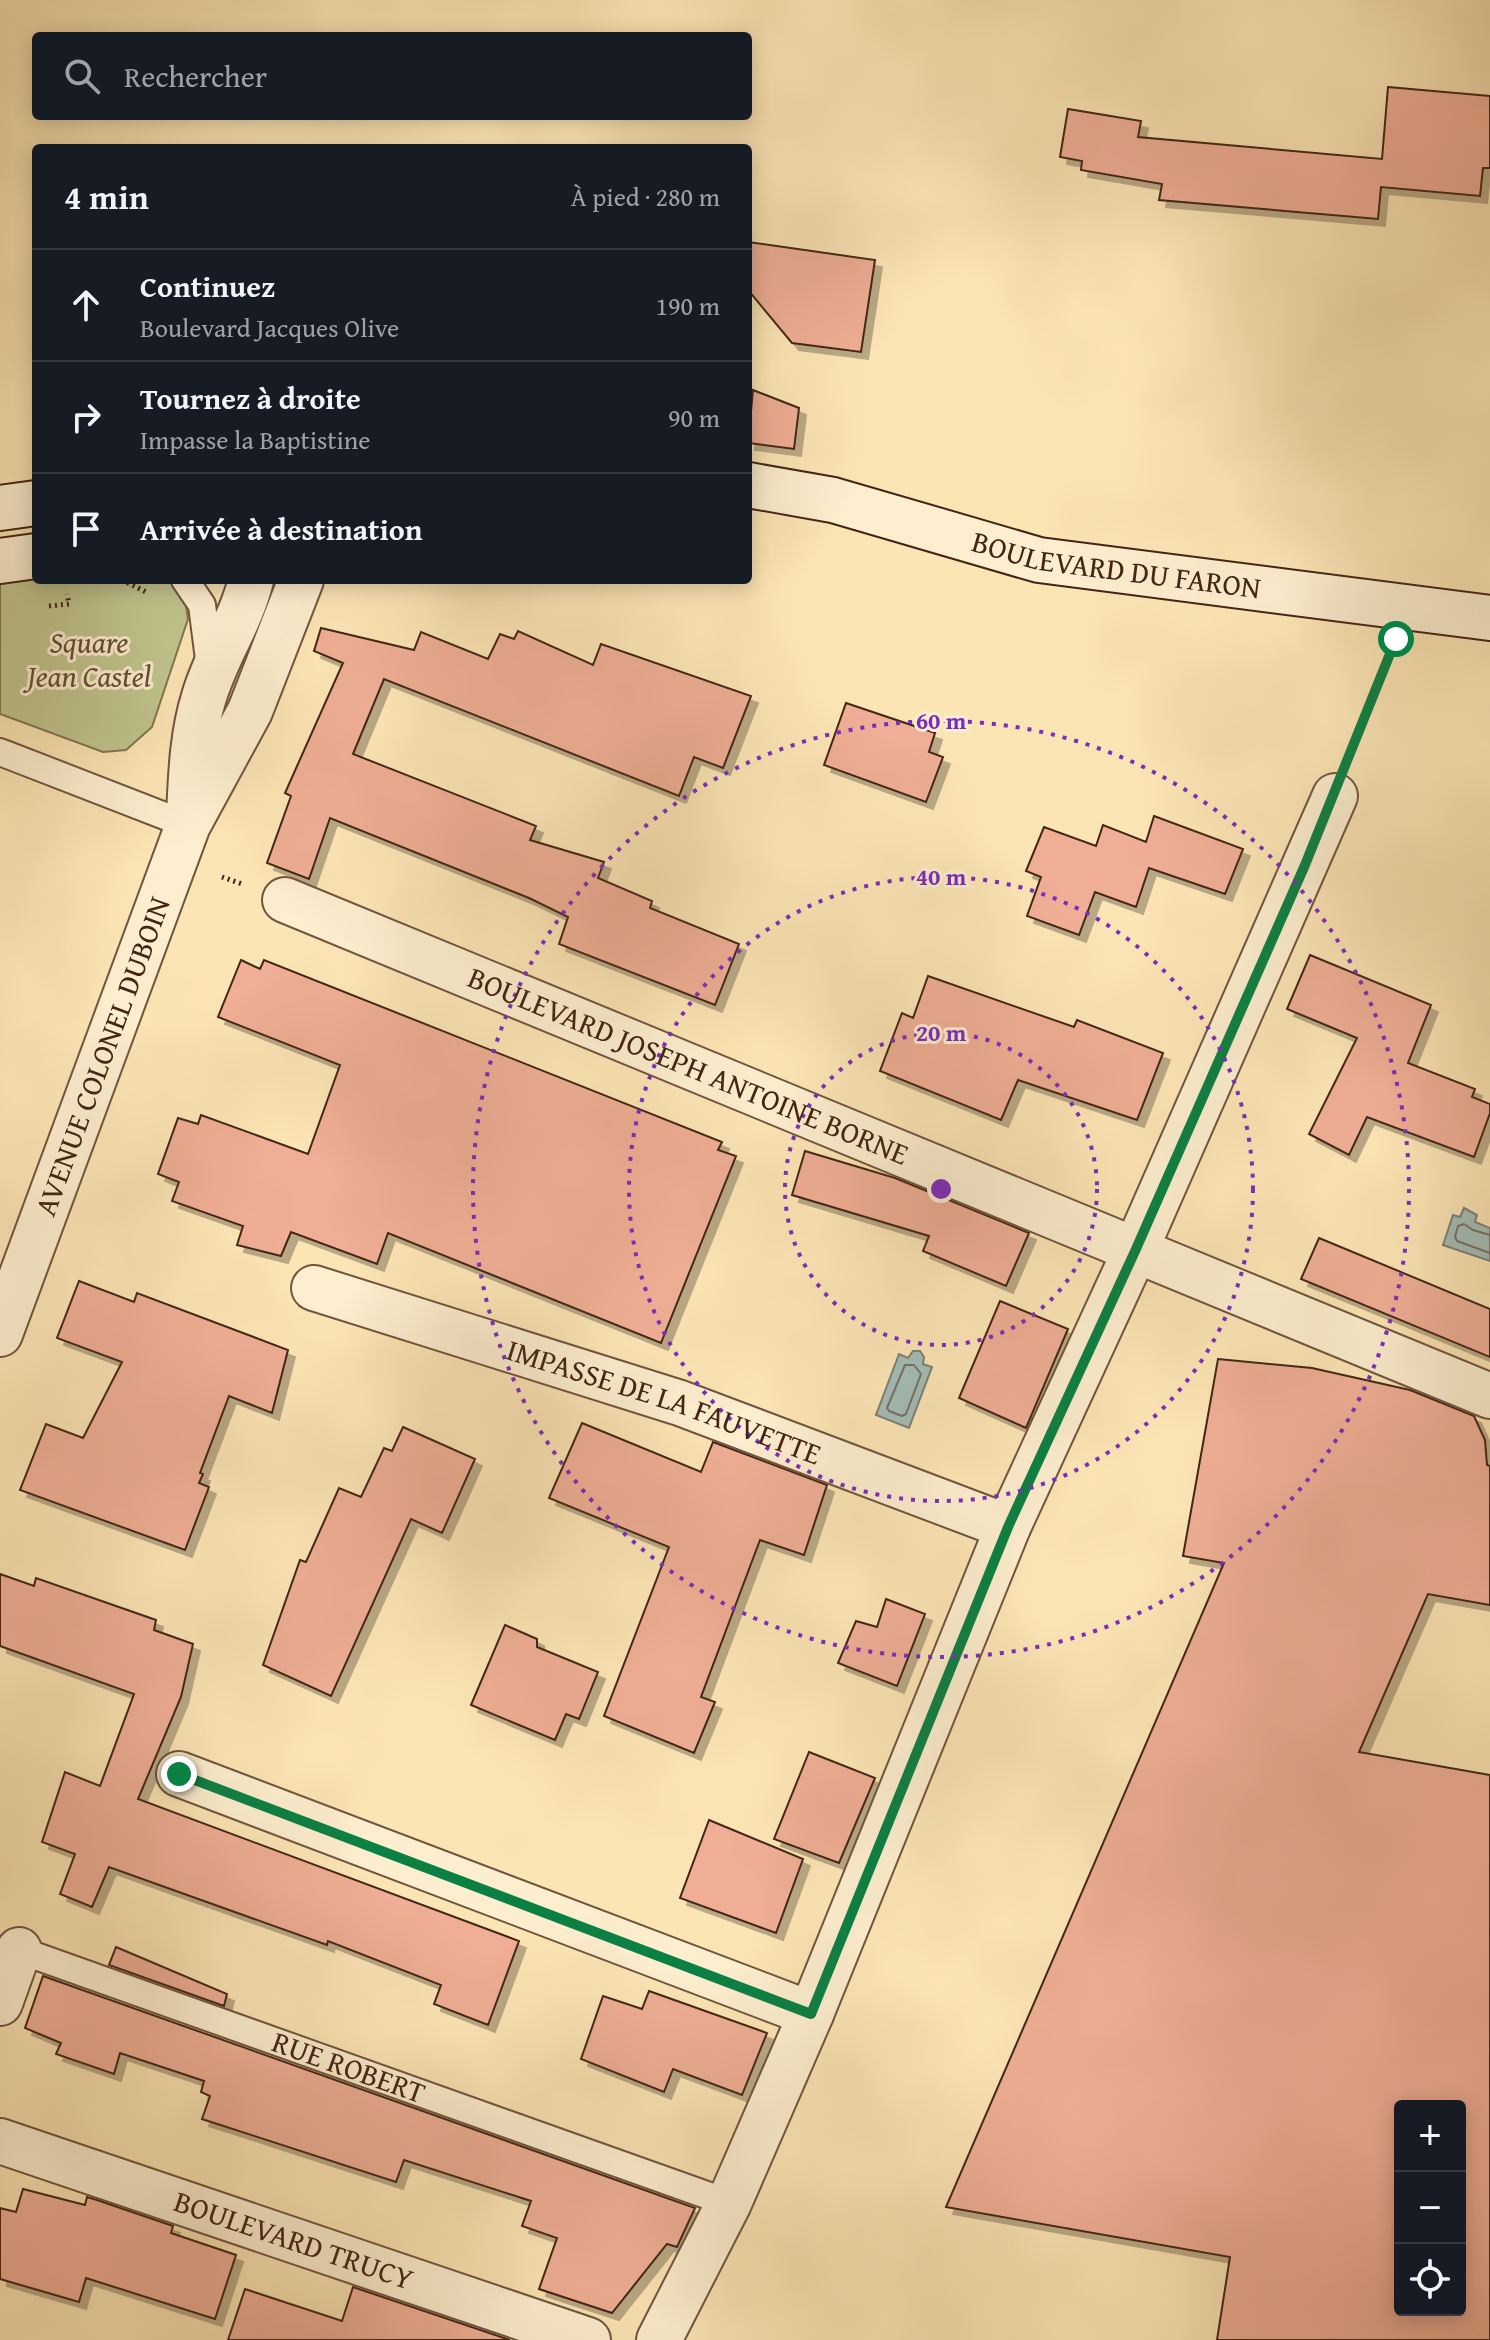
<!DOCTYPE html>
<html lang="fr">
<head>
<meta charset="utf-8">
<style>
  :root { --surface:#171b24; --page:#20242c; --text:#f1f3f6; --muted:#9ea1a6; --line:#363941 }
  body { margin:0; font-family:"Gentium Book Plus",serif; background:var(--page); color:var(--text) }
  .controls { position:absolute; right:24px; bottom:24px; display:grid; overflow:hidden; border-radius:8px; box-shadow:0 4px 20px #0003 }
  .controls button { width:72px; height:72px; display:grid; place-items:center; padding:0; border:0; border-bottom:2px solid var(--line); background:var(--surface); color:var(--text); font:40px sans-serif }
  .stop { position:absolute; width:24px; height:24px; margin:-18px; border:6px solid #0b8043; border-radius:50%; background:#fff }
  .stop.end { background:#0b8043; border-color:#fff; box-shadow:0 2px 8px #0008 }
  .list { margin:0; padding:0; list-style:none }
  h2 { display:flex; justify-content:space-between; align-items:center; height:104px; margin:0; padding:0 32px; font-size:34px }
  h2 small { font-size:26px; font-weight:400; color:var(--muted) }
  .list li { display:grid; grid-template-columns:52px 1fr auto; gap:24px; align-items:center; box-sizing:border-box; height:112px; padding:0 32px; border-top:2px solid var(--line) }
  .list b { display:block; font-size:30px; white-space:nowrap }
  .list p { margin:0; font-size:26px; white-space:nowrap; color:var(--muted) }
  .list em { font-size:26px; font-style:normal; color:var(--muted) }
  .icon { flex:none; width:44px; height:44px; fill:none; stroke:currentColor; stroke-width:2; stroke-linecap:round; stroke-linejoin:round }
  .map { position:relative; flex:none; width:1490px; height:2340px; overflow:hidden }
  .search { position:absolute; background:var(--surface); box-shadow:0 4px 20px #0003; left:32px; top:32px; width:720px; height:88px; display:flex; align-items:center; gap:20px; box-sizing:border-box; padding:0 28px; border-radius:8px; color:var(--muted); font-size:30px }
  .panel { position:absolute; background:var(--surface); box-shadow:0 4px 20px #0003; left:32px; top:144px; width:720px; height:440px; border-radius:8px }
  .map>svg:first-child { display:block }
  .green { fill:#c0c48d; stroke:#817451; stroke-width:2 }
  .water { fill:#a3bdb7; stroke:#7c8076; stroke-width:2 }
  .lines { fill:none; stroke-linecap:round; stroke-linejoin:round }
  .shore { stroke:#727166; stroke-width:2 }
  .building { fill:#efae95; stroke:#422515; stroke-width:2; fill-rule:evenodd; filter:url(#shadow) }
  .service-casing { stroke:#70553d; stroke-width:30 }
  .minor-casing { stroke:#70553d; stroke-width:48 }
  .tertiary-casing { stroke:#70553d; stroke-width:48 }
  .secondary-casing { stroke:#422515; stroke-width:48 }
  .path { stroke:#422515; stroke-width:5; stroke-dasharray:2 4; stroke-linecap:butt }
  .service { stroke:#fdeecf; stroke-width:26 }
  .minor { stroke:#fdeecf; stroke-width:44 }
  .tertiary { stroke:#fdeecf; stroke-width:44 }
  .secondary { stroke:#fdeecf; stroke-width:44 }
  .route { stroke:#0b8043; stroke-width:10 }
  .ring { fill:none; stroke:#7b2cbf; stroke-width:4; stroke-dasharray:4 8 }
  .labels { text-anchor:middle; stroke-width:6; stroke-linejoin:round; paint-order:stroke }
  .street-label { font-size:30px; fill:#422515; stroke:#fdeecf }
  .park-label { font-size:30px; font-style:italic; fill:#624d33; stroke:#fdeecf }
  .centre { fill:#7b2cbf; stroke:#fdeecf; stroke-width:4 }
  .ring-label { font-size:24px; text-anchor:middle; font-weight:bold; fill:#7b2cbf; stroke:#fdeecf; stroke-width:6; stroke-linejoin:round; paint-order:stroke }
</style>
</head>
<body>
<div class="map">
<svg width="1490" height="2340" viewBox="0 0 1490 2340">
  <defs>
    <filter id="shadow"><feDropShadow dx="7" dy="7" stdDeviation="0" flood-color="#0004"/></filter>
  </defs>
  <rect width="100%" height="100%" fill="#fce5b5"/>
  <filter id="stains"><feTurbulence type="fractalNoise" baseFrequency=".0025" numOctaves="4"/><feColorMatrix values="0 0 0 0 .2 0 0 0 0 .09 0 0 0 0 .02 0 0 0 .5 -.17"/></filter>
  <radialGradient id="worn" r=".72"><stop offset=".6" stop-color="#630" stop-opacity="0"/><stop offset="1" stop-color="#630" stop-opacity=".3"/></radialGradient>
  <path class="green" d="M36,573V580H173L184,594L188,619L152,727L126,750L103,752L0,714V579Z"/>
  <path class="water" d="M1464,1208L1477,1215L1475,1222L1490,1228V1261L1443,1245L1453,1215L1460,1217Z
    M913,1351H920L924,1357L923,1364L932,1367L909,1428L876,1415L899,1354L908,1358Z"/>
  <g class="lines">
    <path class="shore" d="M1490,1235L1473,1230L1464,1224L1458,1226L1455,1237L1457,1241L1490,1253
      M905,1365H914L921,1374L906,1414L902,1416L889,1411L887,1408Z"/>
  </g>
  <path class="building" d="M1388,87L1490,96V168H1483L1480,196L1381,187L1378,219L1159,200L1162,184L1081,170L1082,161L1060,157L1068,109L1141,121L1138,137L1382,159Z
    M748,242L875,260L861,352L792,343L748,290Z
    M753,390L799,408L794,449L748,443Z
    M321,628L414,650L421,632L488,659L500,634L514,639L518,631L593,665L601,644L751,696L723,768L694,757L679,796L384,679L353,754L536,826L530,840L604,862L598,878L652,901L650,908L739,944L715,1005L559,944L568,917L529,898L330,818L309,879L267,863L291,796L285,793L343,663L314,651Z
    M846,703L935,733L929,752L943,757L926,802L824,765Z
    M1154,816L1243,849L1225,894L1149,868L1136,907L1095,892L1079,935L1027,916L1041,877L1026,871L1044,827L1096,846L1103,825L1146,842Z
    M1310,955L1431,1005L1408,1063L1475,1089L1472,1097L1490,1104V1113L1474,1157L1367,1117L1349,1155L1309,1134L1357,1038L1287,1009Z
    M241,960L260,969L264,960L722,1142L718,1150L736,1156L661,1343L388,1233L377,1264L291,1232L281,1256L237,1245L243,1226L172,1201L179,1182L158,1174L178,1118L198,1124L201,1115L308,1154L340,1065L218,1017Z
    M928,976L1074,1027L1077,1020L1163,1053L1137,1120L1018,1080L1001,1120L880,1071L902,1013L913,1018Z
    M805,1151L895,1178L1029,1233L1006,1286L923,1251L929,1236L792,1195Z
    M1319,1238L1490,1309V1357L1301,1279Z
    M79,1281L134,1302L137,1293L288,1350L272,1413L229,1396L200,1473L203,1474L199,1483L209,1487L185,1550L20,1490L46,1424L83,1438L122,1362L57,1338Z
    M1000,1301L1068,1329L1026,1428L959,1398Z
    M1218,1359L1312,1368L1410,1390L1474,1416L1485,1440L1487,1465L1490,1466V1605L1428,1594L1359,1752L1490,1775V2340H1217L1230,2257L946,2207L1224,1563L1183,1556ZM1400,2106H1460V2310H1400Z
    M582,1423L701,1472L713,1442L827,1485L804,1555L760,1540L701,1697L715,1702L694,1753L604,1716L669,1547L549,1498Z
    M403,1427L475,1459L442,1533L411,1519L331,1696L263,1665L300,1560L306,1562L339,1488L361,1497L384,1448L392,1451Z
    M0,1574L34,1586L36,1578L156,1620L154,1630L193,1644L181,1697L138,1799L519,1941L488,2025L434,2004L441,1985L328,1941L327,1945L109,1867L92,1907L60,1894L75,1854L42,1842L65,1772L100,1786L134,1694L0,1646Z
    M886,1599L925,1614L897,1686L838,1663L856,1621L877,1627Z
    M505,1625L537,1639V1647L598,1672L579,1719L566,1714L555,1740L471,1705Z
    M809,1752L875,1778L839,1863L774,1839Z
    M709,1820L803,1859L776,1933L680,1898Z
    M116,1947L227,1994L224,2006L109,1965Z
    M43,1976L695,2208L677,2247L667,2244L612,2313L539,2289L557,2238L522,2226L531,2201L404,2160L396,2182L202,2119L210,2096L201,2092L204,2081L120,2053L114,2074L56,2054L61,2043L25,2028Z
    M649,1991L767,2033L742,2095L673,2069L664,2092L581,2059L603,1996L642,2009Z
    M23,2189L85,2205L87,2197L97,2200L173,2226L171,2233L236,2255L215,2319L86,2278L79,2302L0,2279V2208L16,2212Z
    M353,2287L510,2340H228L245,2289L342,2321Z"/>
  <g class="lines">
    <defs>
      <g id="service">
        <path d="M185,580L202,605L210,667"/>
        <path d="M0,752L188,825"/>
        <path id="s1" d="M19,1950L729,2203"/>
      </g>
      <g id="minor">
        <path id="s2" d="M285,900L1490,1396"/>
        <path id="s3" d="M314,1288L680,1403L1008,1527"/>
        <path d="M179,1774L811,2014"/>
        <path d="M0,2003L19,1950"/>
        <path id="s4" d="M0,2141L588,2340"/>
        <path d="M659,2340L729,2203L811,2014L1008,1527L1136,1249L1335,796"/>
      </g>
      <g id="tertiary">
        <path d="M189,815C191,774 192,735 204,697C216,656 241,621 251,580"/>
        <path id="s5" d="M0,1334L188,825L250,711L301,580"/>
      </g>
      <g id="secondary">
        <path id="s6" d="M748,485L833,500L1039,560L1490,618"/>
        <path d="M0,508L36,503"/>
        <path d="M0,561L36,556"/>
      </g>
    </defs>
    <use href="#service" class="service-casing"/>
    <use href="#minor" class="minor-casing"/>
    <use href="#tertiary" class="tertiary-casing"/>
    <use href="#secondary" class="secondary-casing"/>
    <path class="path" d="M122,580L146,592
      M49,606L69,604L67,594
      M1352,753L1390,654
      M222,877L242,884"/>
    <use href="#service" class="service"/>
    <use href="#minor" class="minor"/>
    <use href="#tertiary" class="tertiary"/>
    <use href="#secondary" class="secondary"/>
  </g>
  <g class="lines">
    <path class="route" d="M179,1774L811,2014L1008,1527L1136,1249L1305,865L1396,639"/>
  </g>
  <g class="ring">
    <circle cx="941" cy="1189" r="156"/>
    <circle cx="941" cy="1189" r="312"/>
    <circle cx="941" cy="1189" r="468"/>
  </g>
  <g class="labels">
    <g class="street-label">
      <text dy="10" stroke="none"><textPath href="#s6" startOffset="378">BOULEVARD DU FARON</textPath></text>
      <text dy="10" stroke="none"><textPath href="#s5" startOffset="296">AVENUE COLONEL DUBOIN</textPath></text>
      <text dy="10" stroke="none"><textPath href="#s2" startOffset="436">BOULEVARD JOSEPH ANTOINE BORNE</textPath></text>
      <text dy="10" stroke="none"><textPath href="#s3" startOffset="368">IMPASSE DE LA FAUVETTE</textPath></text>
      <text dy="10" stroke="none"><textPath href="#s1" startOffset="350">RUE ROBERT</textPath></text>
      <text dy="10" stroke="none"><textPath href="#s4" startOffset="310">BOULEVARD TRUCY</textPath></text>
    </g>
    <g class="park-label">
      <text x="89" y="653">Square<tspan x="89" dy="34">Jean Castel</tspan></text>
    </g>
  </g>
  <circle cx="941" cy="1189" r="12" class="centre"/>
  <g class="ring-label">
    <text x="941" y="729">60 m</text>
    <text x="941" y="885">40 m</text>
    <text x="941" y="1041">20 m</text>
  </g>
  <rect width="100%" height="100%" filter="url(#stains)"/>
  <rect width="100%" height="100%" fill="url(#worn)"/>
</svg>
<div class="controls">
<button>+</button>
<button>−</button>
<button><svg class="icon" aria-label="locate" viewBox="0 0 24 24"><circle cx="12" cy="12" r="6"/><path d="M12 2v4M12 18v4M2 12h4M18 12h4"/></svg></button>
</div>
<div class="stop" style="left:1396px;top:639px"></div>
<div class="stop end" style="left:179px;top:1774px"></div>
<div class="search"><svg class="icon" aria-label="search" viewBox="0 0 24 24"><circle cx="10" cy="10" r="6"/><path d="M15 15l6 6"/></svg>Rechercher</div>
<section class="panel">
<h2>4 min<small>À pied · 280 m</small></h2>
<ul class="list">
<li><svg class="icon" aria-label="ahead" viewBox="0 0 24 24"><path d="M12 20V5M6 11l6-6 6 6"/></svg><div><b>Continuez</b><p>Boulevard Jacques Olive</p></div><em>190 m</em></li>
<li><svg class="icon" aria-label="right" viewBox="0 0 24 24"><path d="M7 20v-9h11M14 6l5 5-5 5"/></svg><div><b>Tournez à droite</b><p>Impasse la Baptistine</p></div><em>90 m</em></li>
<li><svg class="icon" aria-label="arrive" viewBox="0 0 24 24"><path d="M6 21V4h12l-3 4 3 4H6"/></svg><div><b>Arrivée à destination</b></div></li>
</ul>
</section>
</div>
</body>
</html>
